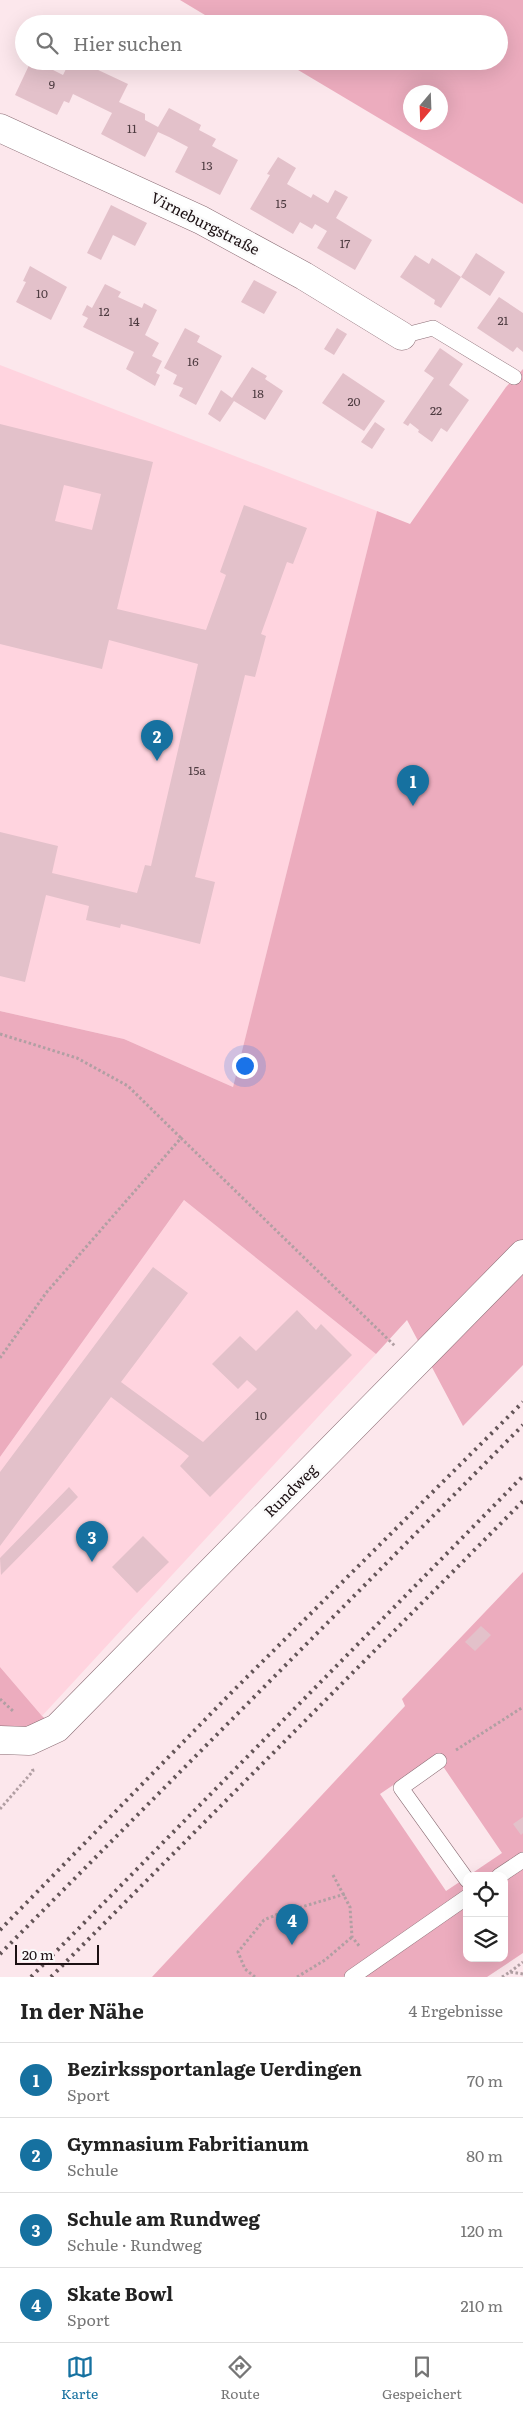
<!DOCTYPE html>
<html lang="de">
<head>
<meta charset="utf-8">
<style>
  :root { --surface:#fff; --page:#f2f2f2; --text:#222; --muted:#767676; --line:#e0e0e0; --accent:#1671a0 }
  body { margin:0; font-family:Literata,serif; background:var(--page); color:var(--text) }
  .controls { position:absolute; right:15px; bottom:15px; display:grid; overflow:hidden; border-radius:10px; box-shadow:0 5px 20px #0002 }
  .controls button { width:45px; height:45px; display:grid; place-items:center; padding:0; border:0; border-bottom:1px solid var(--line); background:var(--surface); color:var(--text); font:25px sans-serif }
  .compass { position:absolute; left:403px; top:85px; width:45px; height:45px; border-radius:50%; background:var(--surface); box-shadow:0 5px 20px #0002; rotate:199deg }
  .scale { position:absolute; left:15px; bottom:12px; width:84px; box-sizing:border-box; padding-left:5px; border:2px solid #1c1013; border-top:0; font-size:14px; line-height:18px; white-space:nowrap; color:#1c1013; -webkit-text-stroke:4px #fafafa; paint-order:stroke }
  .you { position:absolute; left:244px; top:1065px; width:18px; height:18px; margin:-12px; border:4px solid #fff; border-radius:50%; background:#1a73e8; box-shadow:0 0 0 8px #1a73e833 }
  .badge { display:grid; place-items:center; width:32px; height:32px; border-radius:50%; background:var(--accent); color:#fff; font-size:16px; font-weight:700 }
  .pin { position:absolute; translate:-50% -41px; filter:drop-shadow(0 1px 2px #0008) }
  .pin::after { content:''; position:absolute; top:26px; width:18px; height:15px; background:inherit; clip-path:polygon(0 0,100% 0,50% 100%) }
  .list { margin:0; padding:0; list-style:none }
  h2 { display:flex; justify-content:space-between; align-items:center; height:65px; margin:0; padding:0 20px; font-size:21px }
  h2 small { font-size:16px; font-weight:400; color:var(--muted) }
  .list li { display:grid; grid-template-columns:32px 1fr auto; gap:15px; align-items:center; box-sizing:border-box; height:75px; padding:0 20px; border-top:1px solid var(--line) }
  .list b { display:block; font-size:19px; white-space:nowrap }
  .list p { margin:0; font-size:16px; white-space:nowrap; color:var(--muted) }
  .list em { font-size:16px; font-style:normal; color:var(--muted) }
  .icon { flex:none; width:28px; height:28px; fill:none; stroke:currentColor; stroke-width:2; stroke-linecap:round; stroke-linejoin:round }
  .map { position:relative; flex:none; width:523px; height:1977px; overflow:hidden }
  .search { position:absolute; background:var(--surface); box-shadow:0 5px 20px #0002; left:15px; right:15px; top:15px; height:55px; display:flex; align-items:center; gap:12px; box-sizing:border-box; padding:0 18px; border-radius:28px; color:var(--muted); font-size:19px }
  .sheet { height:365px; background:var(--surface) }
  nav { display:flex; justify-content:space-around; align-items:center; box-sizing:border-box; height:70px; border-top:1px solid var(--line); background:var(--surface); font-size:14px; color:var(--muted) }
  nav a { display:grid; justify-items:center; gap:2px }
  nav .on { color:var(--accent) }
  .map>svg:first-child { display:block }
  .built { fill:#ffd4df }
  .green { fill:#ecacbe; fill-rule:evenodd }
  .building { fill:#e3c1ca; fill-rule:evenodd }
  .lines { fill:none; stroke-linecap:round; stroke-linejoin:round }
  .lane-casing { stroke:#8b6d75; stroke-width:16 }
  .street-casing { stroke:#8b6d75; stroke-width:29 }
  .path { stroke:#b19fa3; stroke-width:3; stroke-dasharray:2.5 2.5; stroke-linecap:butt }
  .lane { stroke:#fff; stroke-width:15 }
  .street { stroke:#fff; stroke-width:28 }
  .rail { stroke:#635457; stroke-width:4; stroke-dasharray:2.5 5; stroke-linecap:butt }
  .labels { text-anchor:middle; stroke-width:5; stroke-linejoin:round; paint-order:stroke }
  .number-label { font-size:12px; fill:#4e3c41 }
  .street-label { font-size:15px; fill:#1c1013; stroke:#fafafa }
</style>
</head>
<body>
<div class="map">
<svg width="523" height="1977" viewBox="0 0 523 1977">
  <rect width="100%" height="100%" fill="#fce7ec"/>
  <path class="built" d="M0,365L377,511L233,1087L124,1039L0,1011Z
    M184,1200L376,1354L42,1716L0,1667V1457Z"/>
  <path class="green" d="M180,0H523V204L283,61H499V24H220ZM410,92H440V122H410Z
    M523,369V1365L463,1426L407,1320L376,1354L184,1200L0,1457V1011L124,1039L233,1087L377,511L410,524L506,387Z
    M523,1572V1953L487,1977H152L405,1706L402,1699ZM436,1756L502,1853L468,1876H504V1958H467V1877L446,1891L380,1794Z
    M0,1667L42,1716L57,1728L0,1740Z"/>
  <path class="building" d="M31,61H35L63,75L70,61H79L128,84L119,102L145,114V120L158,127L169,108L201,125L199,130L216,139L212,146L238,160L220,195L175,172L188,147L169,137L158,132L145,157L101,134L112,113L73,94L69,103L64,101L57,115L15,95Z
    M278,157L296,168L287,184L311,198L313,194L328,203L335,190L348,197L336,218L372,240L355,270L317,248L327,231L315,224L312,229L300,222L293,234L250,209L270,175L267,174Z
    M111,205L147,223L135,246L113,235L101,260L87,253Z
    M476,253L505,272L490,296L461,277Z
    M415,255L429,264L432,258L461,277L441,308L434,304L435,300L400,277Z
    M30,266L67,287L51,320L16,302L26,282L23,281Z
    M254,280L277,292L264,314L241,302Z
    M105,284L121,292L118,297L142,308L144,303L157,310L145,335L159,343L152,356L162,361L156,373L160,375L155,386L126,369L134,352L83,327L88,318L82,315L87,305L92,308Z
    M499,297L523,313V352L517,347L513,352L477,328Z
    M185,328L200,336L197,342L222,356L196,405L179,396L183,388L173,384L177,375L164,368Z
    M337,328L347,334L334,355L324,349Z
    M440,348L463,364L449,385L469,400L447,432L441,428L432,442L418,432L419,430L410,423L408,426L403,423L434,378L424,371Z
    M252,367L267,376L265,379L283,391L265,420L234,401L220,422L208,414L221,390L232,398Z
    M343,373L385,401L364,431L322,403Z
    M375,422L385,429L372,449L361,442Z
    M0,424L153,462L117,609L206,630L226,575L220,572L244,505L307,528L293,564L287,562L261,634L266,636L255,677L245,675L195,877L215,882L200,944L121,924L120,928L86,920L89,906L46,895L25,982L0,976V832L58,846L52,873L137,893L145,865L151,866L198,664L109,640L102,669L0,644ZM64,485L101,494L92,530L55,521Z
    M153,1267L188,1293L121,1382L203,1442L257,1389L247,1380L238,1389L212,1364L240,1336L256,1351L297,1310L316,1330L321,1324L352,1355L210,1497L180,1466L189,1456L111,1397L0,1546V1472Z
    M69,1487L78,1497L1,1575L0,1558Z
    M143,1536L169,1562L137,1593L112,1567Z
    M481,1626L491,1635L475,1651L465,1642Z
    M523,1817V1833L521,1835L513,1824Z"/>
  <g class="lines">
    <defs>
      <path id="lane" d="M402,336L433,328L514,377
        M439,1761L401,1788L467,1880
        M499,1876L523,1860
        M352,1977L467,1897"/>
      <path id="street" d="M0,128L201,220L304,276L402,336
        M0,1740L29,1741L57,1728L523,1254"/>
    </defs>
    <use href="#lane" class="lane-casing"/>
    <use href="#street" class="street-casing"/>
    <path class="path" d="M0,1034L77,1058L128,1086L181,1138
      M0,1358L46,1293L181,1138L395,1346
      M0,1699L14,1712
      M456,1750L523,1707
      M0,1809L33,1771L32,1767
      M333,1875L350,1907L352,1937L360,1947
      M510,1972L523,1962
      M255,1977L245,1969L238,1952L264,1920L278,1914L345,1894
      M297,1977L325,1960L352,1937
      M502,1977L510,1972L523,1974"/>
    <use href="#lane" class="lane"/>
    <use href="#street" class="street"/>
    <path class="rail" d="M0,1930L231,1693L523,1402
      M0,1954L523,1425
      M31,1977L523,1476
      M51,1977L523,1501"/>
  </g>
  <g class="labels">
    <g class="number-label">
      <text x="52" y="89">9</text>
      <text x="132" y="133">11</text>
      <text x="207" y="170">13</text>
      <text x="281" y="208">15</text>
      <text x="345" y="248">17</text>
      <text x="42" y="298">10</text>
      <text x="104" y="316">12</text>
      <text x="503" y="325">21</text>
      <text x="134" y="326">14</text>
      <text x="193" y="366">16</text>
      <text x="258" y="398">18</text>
      <text x="354" y="406">20</text>
      <text x="436" y="415">22</text>
      <text x="197" y="775">15a</text>
      <text x="261" y="1420">10</text>
    </g>
    <g class="street-label">
      <text transform="translate(205 224) rotate(27)" y="5">Virneburgstraße</text>
      <text transform="translate(291 1491) rotate(-45)" y="5">Rundweg</text>
    </g>
  </g>
</svg>
<div class="controls">
<button><svg class="icon" aria-label="locate" viewBox="0 0 24 24"><circle cx="12" cy="12" r="6"/><path d="M12 2v4M12 18v4M2 12h4M18 12h4"/></svg></button>
<button><svg class="icon" aria-label="layers" viewBox="0 0 24 24"><path d="M12 4l9 5-9 5-9-5zM3 14l9 5 9-5"/></svg></button>
</div>
<svg class="compass" viewBox="-18 -18 36 36"><path d="M0-13l5 13h-10z" fill="#e53935"/><path d="M0 13l5-13h-10z" fill="#767676"/></svg>
<div class="scale">20 m</div>
<div class="you"></div>
<div class="pin badge" style="left:413px;top:806px">1</div>
<div class="pin badge" style="left:157px;top:761px">2</div>
<div class="pin badge" style="left:92px;top:1562px">3</div>
<div class="pin badge" style="left:292px;top:1945px">4</div>
<div class="search"><svg class="icon" aria-label="search" viewBox="0 0 24 24"><circle cx="10" cy="10" r="6"/><path d="M15 15l6 6"/></svg>Hier suchen</div>
</div>
<section class="sheet">
<h2>In der Nähe<small>4 Ergebnisse</small></h2>
<ul class="list">
<li><span class="badge">1</span><div><b>Bezirkssportanlage Uerdingen</b><p>Sport</p></div><em>70 m</em></li>
<li><span class="badge">2</span><div><b>Gymnasium Fabritianum</b><p>Schule</p></div><em>80 m</em></li>
<li><span class="badge">3</span><div><b>Schule am Rundweg</b><p>Schule · Rundweg</p></div><em>120 m</em></li>
<li><span class="badge">4</span><div><b>Skate Bowl</b><p>Sport</p></div><em>210 m</em></li>
</ul>
</section>
<nav>
<a class="on"><svg class="icon" aria-label="map" viewBox="0 0 24 24"><path d="M3 6l6-2 6 2 6-2v14l-6 2-6-2-6 2zM9 4v14M15 6v14"/></svg>Karte</a>
<a><svg class="icon" aria-label="directions" viewBox="0 0 24 24"><path d="M12 3l9 9-9 9-9-9zM9 14v-3h6M13 9l2 2-2 2"/></svg>Route</a>
<a><svg class="icon" aria-label="saved" viewBox="0 0 24 24"><path d="M7 4h10v16l-5-4-5 4z"/></svg>Gespeichert</a>
</nav>
</body>
</html>
